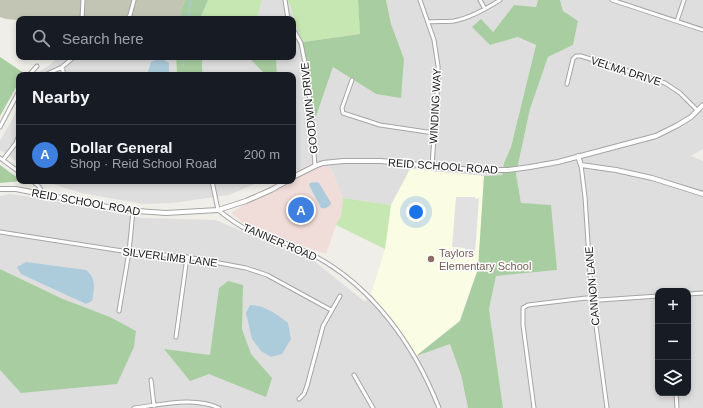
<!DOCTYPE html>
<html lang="en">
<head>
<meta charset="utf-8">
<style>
  :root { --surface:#171b24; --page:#242831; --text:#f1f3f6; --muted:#9ea1a6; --line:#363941; --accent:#0b8043 }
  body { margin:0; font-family:Arial,sans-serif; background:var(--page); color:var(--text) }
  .controls { position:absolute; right:12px; bottom:12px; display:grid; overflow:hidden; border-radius:8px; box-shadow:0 2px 6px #0003 }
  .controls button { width:36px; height:36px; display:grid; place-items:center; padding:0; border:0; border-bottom:1px solid var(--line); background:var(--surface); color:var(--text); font:20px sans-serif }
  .you { position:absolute; left:416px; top:212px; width:14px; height:14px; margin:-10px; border:3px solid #fff; border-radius:50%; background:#1a73e8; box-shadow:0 0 0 6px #1a73e833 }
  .badge { display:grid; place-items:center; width:26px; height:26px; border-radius:50%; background:var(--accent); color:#fff; font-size:13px; font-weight:700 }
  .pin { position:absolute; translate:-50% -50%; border:2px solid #fff; box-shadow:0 1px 4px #0006 }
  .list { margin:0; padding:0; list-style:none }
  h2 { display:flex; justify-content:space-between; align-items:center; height:52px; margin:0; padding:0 16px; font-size:17px }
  h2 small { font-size:13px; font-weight:400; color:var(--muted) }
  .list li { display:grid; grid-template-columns:26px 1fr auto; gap:12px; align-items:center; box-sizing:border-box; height:60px; padding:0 16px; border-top:1px solid var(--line) }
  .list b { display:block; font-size:15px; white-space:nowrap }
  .list p { margin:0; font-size:13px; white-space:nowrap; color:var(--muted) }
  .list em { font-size:13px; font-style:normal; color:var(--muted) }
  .icon { flex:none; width:22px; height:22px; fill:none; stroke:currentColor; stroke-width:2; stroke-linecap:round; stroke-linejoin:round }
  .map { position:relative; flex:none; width:703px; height:408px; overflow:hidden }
  .search { position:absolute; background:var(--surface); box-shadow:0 2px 6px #0003; left:16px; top:16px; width:280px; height:44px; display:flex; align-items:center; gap:10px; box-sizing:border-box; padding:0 14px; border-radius:8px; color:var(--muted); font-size:15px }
  .panel { position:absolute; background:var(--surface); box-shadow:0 2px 6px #0003; left:16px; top:72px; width:280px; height:112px; border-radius:8px }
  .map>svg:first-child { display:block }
  .residential { fill:#dfdede; fill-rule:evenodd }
  .commercial { fill:#f0dcd9 }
  .education { fill:#fafde4 }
  .construction { fill:#c3c5b4 }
  .grass { fill:#c6e6b2 }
  .forest { fill:#a8cda0 }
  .parking { fill:#e1e1e1 }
  .water { fill:#accbdb }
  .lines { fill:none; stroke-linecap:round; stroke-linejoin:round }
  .stream { stroke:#accbdb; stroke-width:1 }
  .minor-casing { stroke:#a5a5a5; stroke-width:5 }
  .tertiary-casing { stroke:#a5a5a5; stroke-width:6 }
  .minor { stroke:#fff; stroke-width:3 }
  .tertiary { stroke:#fff; stroke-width:4 }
  .education-dot { fill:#8d6e63; stroke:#fff; stroke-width:1.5 }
  .labels { text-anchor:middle; stroke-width:3; stroke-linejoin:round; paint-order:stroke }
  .street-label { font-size:11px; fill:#212121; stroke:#fff }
  .education-label { font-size:11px; fill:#785e54; stroke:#fff; text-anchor:start }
</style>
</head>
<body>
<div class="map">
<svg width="703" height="408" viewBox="0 0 703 408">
  <rect width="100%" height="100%" fill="#f0eee8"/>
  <path class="residential" d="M262,0H283L290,4L295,23L303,42L314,121L333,67L376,94L391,24L386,0H538L536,7L514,5L493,32L490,45L518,37L536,45L511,147L504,163L502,175L484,176L411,169L391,205L343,198L331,169L315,161L293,173V75H277L276,57H293V19H257Z
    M560,0H703V149L691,156L703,161V408H503L489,309L496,276L557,270L521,203L516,174L530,109L548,57L573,45L578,21L563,11ZM658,291H688V393H658Z
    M57,57H176L177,75H34L51,64Z
    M202,57H248L266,75H203L202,68Z
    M19,103V163L0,150V141L13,118Z
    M44,181H262L229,195L172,203L143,204L81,193Z
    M10,194L45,199L141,218L215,220L313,260L365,302L371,294L416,356L450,343L461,375L468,408H0V370L22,393L134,347L136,331L109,317L63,299L0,269V196Z"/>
  <path class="commercial" d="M315,161L331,169L343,198L341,216L336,225L326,254L248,227L231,213L280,181H293V173Z"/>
  <path class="education" d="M410,169L484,176L478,269L459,321L416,356L371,294L385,249L391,205Z"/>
  <path class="construction" d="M0,0H185L181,9V19L19,20L6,19L0,17Z"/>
  <path class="grass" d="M208,0H262L257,19H200Z
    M283,0H358L360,34L303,42L295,23L290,4Z
    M343,198L391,205L385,249L336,225L341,216Z"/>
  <path class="forest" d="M185,0H208L200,19H181V9Z
    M358,0H386L391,24L404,59L401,98L376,94L333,67L314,122L303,42L360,34Z
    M538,0H560L563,11L578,21L573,45L548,57L530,109L516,174L521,203L551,205L557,270L496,276L489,309L503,408H468L461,375L450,344L416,356L460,321L478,269L484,176L502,175L504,163L511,147L536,45L518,37L490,45L472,27L481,19L493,32L514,5L536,7Z
    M0,57L24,73L23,75H19V82L0,116Z
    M176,57H202V68L203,75H177Z
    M248,57H276L277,75H266Z
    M0,165L19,179V181H22L0,183Z
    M0,269L63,299L110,317L136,331L134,347L117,384L21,393L0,370Z
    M228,281L243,285L242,329L251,354L272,378L266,397L209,374L190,381L164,349L210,355L219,288Z"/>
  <path class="parking" d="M456,197H475L476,199L479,198L475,254L464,253L465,248L452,247Z"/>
  <path class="water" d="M160,58L169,63V75H147L151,62Z
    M316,182L319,183L331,203C330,207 325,209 321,208L309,185L310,183Z
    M26,262L86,270C97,279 94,289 92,301L86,304L21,274L17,267Z
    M250,305C264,305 277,314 288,323L291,339L282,354L271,357L261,351L252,339L246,313Z"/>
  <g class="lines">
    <path class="stream" d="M188,19L191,0
      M183,66L185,57"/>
    <defs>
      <path id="minor" d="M285,0L288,19
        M420,0L434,40L438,66V80L432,166
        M480,0L485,9
        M612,0L703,30
        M82,19L83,0
        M127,19L130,15L134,0
        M677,21L684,0
        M428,22C437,21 445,22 454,21C470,18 486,9 500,0
        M293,29L301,43L308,78L315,166
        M62,67L64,75
        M29,75L37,66
        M45,75L62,67L74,57
        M352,80L342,108L343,113L380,125L434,133
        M567,84L573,59L576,56H581L665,83L680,93L697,110
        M0,127L19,91
        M0,158L19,172
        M3,160L16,143L19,135
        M581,165L585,197L591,289L607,408
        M32,181C38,185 41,187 42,194
        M212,181L218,210C227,217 236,224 246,229C266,238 289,243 309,253C371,284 414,344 439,408
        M0,232L129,252L187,257L246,268L267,275L331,310
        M688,294L703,293
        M119,311L129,252L133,211
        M176,337L187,257
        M354,375L373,408
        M151,380L154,406
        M676,393L677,408
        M299,399L304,394L307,386L323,326L340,296
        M134,408C161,405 193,396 219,408
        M534,408L523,325V308L528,305L586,298L600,300L658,296"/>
      <path id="tertiary" d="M578,156L581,165L616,170L652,178L703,194
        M293,177L315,166L323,163L343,161H381L472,170H508L530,167L558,162L656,136L678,125L691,117L703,105
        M0,189H16L123,210L166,213L218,210L246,201L271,190L287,181"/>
    </defs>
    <use href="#minor" class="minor-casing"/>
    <use href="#tertiary" class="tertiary-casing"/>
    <use href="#minor" class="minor"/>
    <use href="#tertiary" class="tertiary"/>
  </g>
  <circle class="education-dot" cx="431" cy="259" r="4"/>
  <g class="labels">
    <g class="street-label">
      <text transform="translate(626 71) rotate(18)" y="4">VELMA DRIVE</text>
      <text transform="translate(435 106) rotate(-87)" y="4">WINDING WAY</text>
      <text transform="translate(309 108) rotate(-96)" y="4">GOODWIN DRIVE</text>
      <text transform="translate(443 166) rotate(4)" y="4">REID SCHOOL ROAD</text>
      <text transform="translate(86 202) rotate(10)" y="4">REID SCHOOL ROAD</text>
      <text transform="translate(280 242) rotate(23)" y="4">TANNER ROAD</text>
      <text transform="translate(170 257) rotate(7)" y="4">SILVERLIMB LANE</text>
      <text transform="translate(592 286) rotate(-95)" y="4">CANNON LANE</text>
    </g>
    <g class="education-label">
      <text x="439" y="257">Taylors<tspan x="439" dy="13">Elementary School</tspan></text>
    </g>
  </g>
</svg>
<div class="controls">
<button>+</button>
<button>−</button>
<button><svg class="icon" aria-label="layers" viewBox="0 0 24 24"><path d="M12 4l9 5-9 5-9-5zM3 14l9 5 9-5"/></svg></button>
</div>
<div class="you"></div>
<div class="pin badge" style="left:301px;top:210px;background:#3f7fe0">A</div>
<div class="search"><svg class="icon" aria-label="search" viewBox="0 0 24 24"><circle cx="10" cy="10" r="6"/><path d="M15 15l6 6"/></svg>Search here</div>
<section class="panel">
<h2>Nearby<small></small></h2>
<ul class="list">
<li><span class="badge" style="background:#3f7fe0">A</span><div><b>Dollar General</b><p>Shop · Reid School Road</p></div><em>200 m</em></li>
</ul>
</section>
</div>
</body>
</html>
